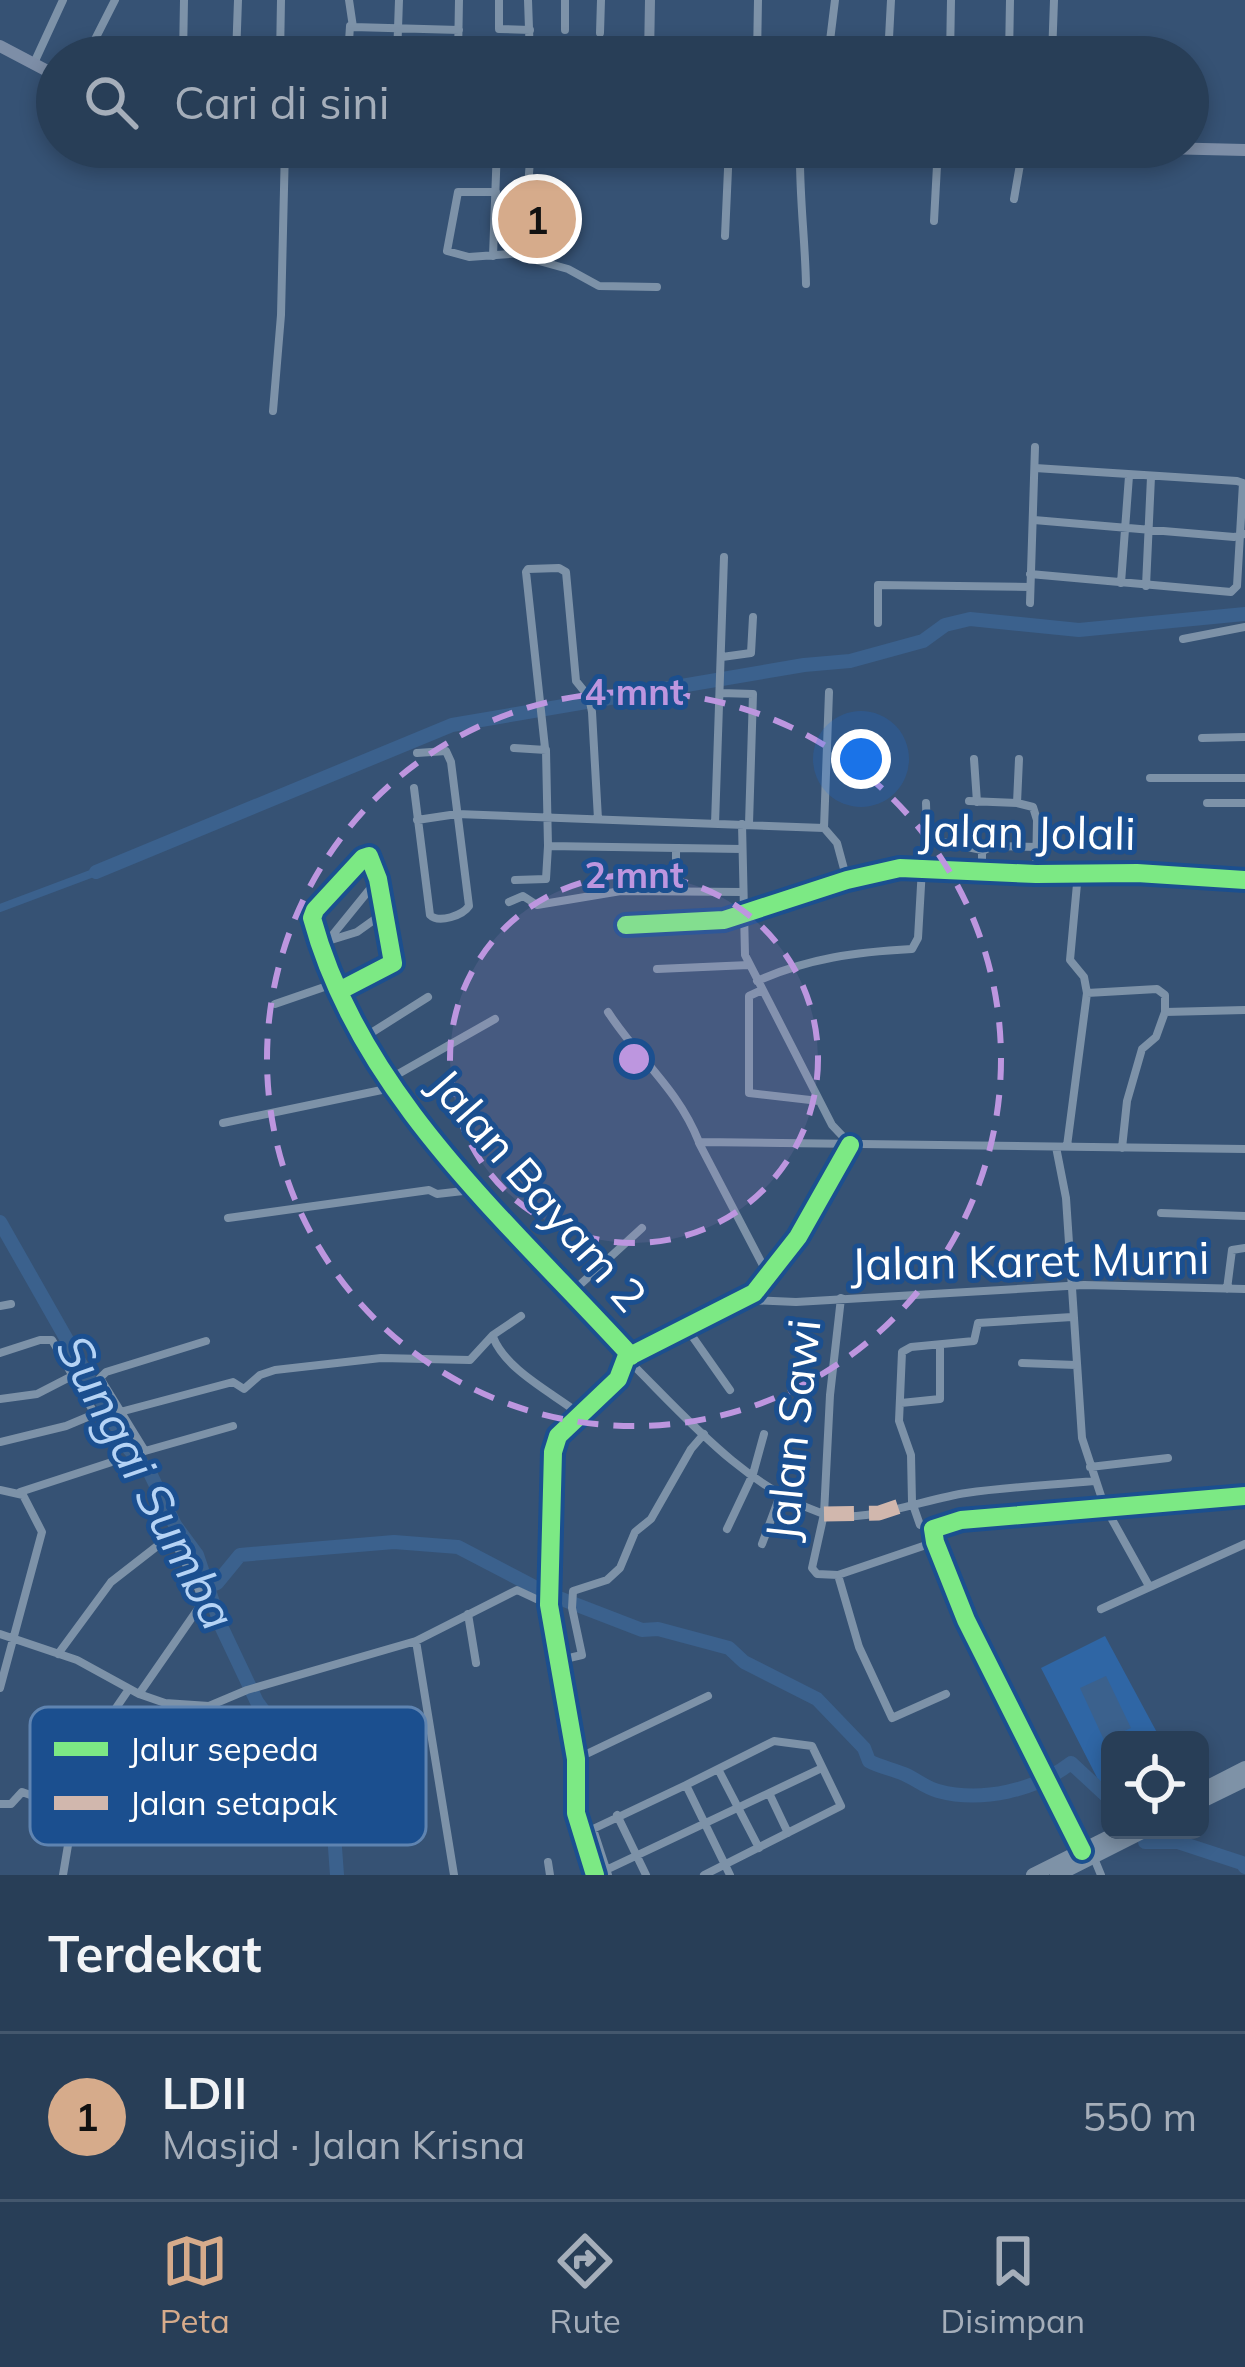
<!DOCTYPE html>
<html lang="id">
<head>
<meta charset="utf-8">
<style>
  :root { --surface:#283e57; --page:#30455d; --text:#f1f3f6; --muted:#a5aeba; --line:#44576d; --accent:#d6ab8b }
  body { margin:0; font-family:Mulish,sans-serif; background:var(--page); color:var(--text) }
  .controls { position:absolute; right:36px; bottom:36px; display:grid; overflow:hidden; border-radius:18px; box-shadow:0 6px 18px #0003 }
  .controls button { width:108px; height:108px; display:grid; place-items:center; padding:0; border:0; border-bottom:3px solid var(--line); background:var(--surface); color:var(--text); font:60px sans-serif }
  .you { position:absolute; left:861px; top:759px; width:42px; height:42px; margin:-30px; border:9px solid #fff; border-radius:50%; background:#1a73e8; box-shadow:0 0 0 18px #1a73e833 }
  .badge { display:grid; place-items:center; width:78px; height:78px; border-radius:50%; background:var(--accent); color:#111; font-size:39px; font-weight:700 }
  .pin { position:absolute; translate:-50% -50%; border:6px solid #fff; box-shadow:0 3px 12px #0006 }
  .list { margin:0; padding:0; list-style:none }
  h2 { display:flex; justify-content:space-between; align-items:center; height:156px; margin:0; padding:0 48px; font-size:51px }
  h2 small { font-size:39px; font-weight:400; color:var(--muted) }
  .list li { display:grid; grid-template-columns:78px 1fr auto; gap:36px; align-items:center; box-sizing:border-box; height:168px; padding:0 48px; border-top:3px solid var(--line) }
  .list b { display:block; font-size:45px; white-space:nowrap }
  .list p { margin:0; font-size:39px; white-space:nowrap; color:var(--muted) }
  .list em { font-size:39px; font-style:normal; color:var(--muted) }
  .icon { flex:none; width:66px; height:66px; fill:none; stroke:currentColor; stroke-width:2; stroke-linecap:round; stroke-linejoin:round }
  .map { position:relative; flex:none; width:1245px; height:1875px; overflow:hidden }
  .search { position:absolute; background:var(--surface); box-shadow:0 6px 18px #0003; left:36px; right:36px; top:36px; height:132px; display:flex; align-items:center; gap:30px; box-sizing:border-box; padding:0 42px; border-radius:66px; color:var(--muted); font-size:45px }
  .sheet { height:324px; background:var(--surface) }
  nav { display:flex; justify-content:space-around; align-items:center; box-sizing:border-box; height:168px; border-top:3px solid var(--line); background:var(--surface); font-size:33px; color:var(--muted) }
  nav a { display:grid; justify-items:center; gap:6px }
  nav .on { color:var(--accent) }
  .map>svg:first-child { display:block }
  .green { fill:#2f66a5 }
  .water { fill:#3b618d }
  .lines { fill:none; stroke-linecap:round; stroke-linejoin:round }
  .canal { stroke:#3b618d; stroke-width:8 }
  .river { stroke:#3b618d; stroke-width:14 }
  .street { stroke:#7d92a8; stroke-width:8 }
  .secondary { stroke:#798da4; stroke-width:10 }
  .primary { stroke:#7d8ea7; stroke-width:12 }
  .highway { stroke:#7e92a7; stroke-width:14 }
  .quiet { stroke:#d1b7ad; stroke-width:15; stroke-dasharray:30 15; stroke-linecap:butt }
  .cycleway-casing { stroke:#1b4f8f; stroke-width:26 }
  .cycleway { stroke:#7ce984; stroke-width:18 }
  .ring { fill:none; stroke:#bd96df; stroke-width:6; stroke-dasharray:21 15 }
  .labels { text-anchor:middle; stroke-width:10; stroke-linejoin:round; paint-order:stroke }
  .street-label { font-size:45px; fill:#fff; stroke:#1b4f8f }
  .water-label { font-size:48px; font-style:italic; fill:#b5d3f5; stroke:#1b4f8f }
  .key { fill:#1b4f8f; stroke:#5f84b1; stroke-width:3 }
  .key-label { font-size:33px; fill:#fff }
  .centre { fill:#bd96df; stroke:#1b4f8f; stroke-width:6 }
  .ring-label { font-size:36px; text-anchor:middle; font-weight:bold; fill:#bd96df; stroke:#1b4f8f; stroke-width:10; stroke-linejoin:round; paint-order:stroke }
</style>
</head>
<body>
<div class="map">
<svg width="1245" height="1875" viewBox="0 0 1245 1875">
  <rect width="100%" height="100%" fill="#365274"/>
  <path class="green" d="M1105,1636L1161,1740H1110V1803L1041,1668Z"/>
  <path class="water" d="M1106,1676L1131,1728L1104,1740L1080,1688Z"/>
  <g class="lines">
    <path class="canal" d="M0,908L96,872"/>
    <path class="river" d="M96,872L452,725L804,665L850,661L923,641L945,625L970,619L1079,630L1245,614
      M0,1222L129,1449L150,1473L175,1525L197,1555L221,1626L257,1702L319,1786L333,1820L337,1875
      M208,1586L217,1583L240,1555L394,1542L458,1547L546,1593L642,1630L658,1629L729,1648L744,1662L817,1699L864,1748L869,1761C880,1767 892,1769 904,1774C916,1779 924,1787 938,1791C982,1803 1036,1790 1071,1763L1110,1799
      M1145,1842H1178L1242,1863L1245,1867"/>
    <path class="street" d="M349,0L353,27L459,30
      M499,0V29L530,30
      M528,0L530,57
      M565,0V30
      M600,33L601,0
      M569,42L649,44
      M86,57L115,0
      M183,57L184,0
      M236,57L238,0
      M280,57L281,0
      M348,57L350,26
      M397,57L399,0
      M458,57L459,0
      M757,57L758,0
      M828,57L835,0
      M888,57L891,0
      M950,57L951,0
      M1009,57L1010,0
      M1052,57L1054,0
      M34,63L63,0
      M800,147C799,194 805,237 806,284
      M496,192H458L447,251L469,257L523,253L531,147
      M1014,199L1023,147
      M934,221L938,147
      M725,236L729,147
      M493,256L497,147
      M521,256L568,269L599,286L657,287
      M273,411L281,315L285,147
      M1034,520L1234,537L1244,534
      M1030,574L1231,592L1237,586L1243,483L1237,481L1035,468
      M1121,583L1129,476
      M1146,586L1151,477
      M1030,603L1035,447
      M878,623V585L1030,587
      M1183,639L1245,627
      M722,657L751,653L753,617
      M721,693L753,694L749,824
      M1202,738L1245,737
      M514,748L546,750L548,846L742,849
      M545,748L526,572L528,569L559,568L566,572L576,681L589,697L592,712L598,819
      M974,759L977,802
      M1150,778H1245
      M414,788L430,915C439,924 463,915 469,906L451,762L446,751L417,753
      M969,801L1017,803L1033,807L1037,820L1036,874
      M926,803L927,839L982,850V872
      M1017,803L1019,759
      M1207,803H1245
      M417,820L457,814L824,828L837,843L847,880
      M715,824L724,557
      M742,824L745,955L832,1125L849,1143
      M824,828L829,692
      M983,851L992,846L1037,847
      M1078,873L1070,960L1084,977L1087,993
      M515,880L546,879L548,846
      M676,890V850
      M509,902L523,896L537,905L621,891L742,892
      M626,925L724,920L847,880L900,868L1036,874L1137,873L1245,880
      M331,940L357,932L385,912
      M322,948L378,879
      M657,969L749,965
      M757,981C809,958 856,952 912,949L918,938L922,868
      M341,990L393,963L378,879L369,856L363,858L315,910L312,918C360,1096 511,1224 631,1356
      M762,990L749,996V1093L819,1101
      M275,1004L336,983
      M608,1012C639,1060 677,1087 699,1142L1245,1149
      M360,1040L428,997
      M391,1078L495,1019
      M223,1123L396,1087
      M699,1143L768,1275
      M1067,1146L1087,993L1157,989L1165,995V1012L1245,1010
      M1056,1147L1066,1198L1082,1438L1104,1505L1149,1586
      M1122,1148L1127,1101L1142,1049L1156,1037L1165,1012
      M1161,1213L1245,1216
      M228,1218L429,1190L437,1194L472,1190
      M1227,1289L1232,1250L1245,1248
      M572,1292L642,1228
      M841,1298L830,1395L824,1514L812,1568L817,1574L838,1575L935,1542
      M747,1300L796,1302L1084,1285L1245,1289
      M0,1306L11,1304
      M685,1326L730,1390
      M493,1337C506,1370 551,1392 578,1413
      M206,1341L106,1372L100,1378L145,1451L233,1426
      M0,1353L40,1340H52L96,1416
      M627,1359C683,1414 743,1486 821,1513C860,1526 924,1499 966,1493C1008,1487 1051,1485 1094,1481
      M1022,1363L1076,1365
      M0,1399L37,1394L72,1376
      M901,1403L940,1399V1345
      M120,1412L233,1382L244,1389L260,1375L275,1370L381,1358L470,1360L493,1335L521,1316
      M0,1442L66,1426L116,1405
      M1090,1467L1168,1458
      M0,1490L23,1495L42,1532L0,1688
      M20,1492L118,1460
      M727,1529L753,1474L764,1434
      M933,1529L920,1525L912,1502L911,1455L899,1421L902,1352L911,1347L974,1341L978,1323L1072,1317
      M762,1544L781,1493
      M838,1575L859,1647L892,1718L946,1694
      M1101,1609L1245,1544
      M468,1614L476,1663
      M0,1634L77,1660L139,1694L165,1703L209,1706L247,1690L416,1641L517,1590L549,1605
      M416,1641L454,1875
      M58,1654L111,1582L165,1540L173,1539L199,1590L200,1606L139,1694
      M556,1661L582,1655L572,1608L573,1591L607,1580L620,1568L635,1532L651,1519L691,1449L704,1434
      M576,1759L708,1696
      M718,1769L759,1848
      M686,1785L774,1741L812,1746L841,1806L704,1875
      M769,1793L788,1833
      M0,1804H11L22,1792L72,1810
      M617,1815L646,1875
      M1082,1851L966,1620L935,1542L933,1529L961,1520L1245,1496
      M1094,1858L1101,1875
      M548,1862L550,1875
      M606,1870L822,1768
      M63,1875L83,1756L129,1689
      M595,1875L576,1813V1759L549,1605L553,1452L558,1436L618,1379L626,1358L754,1293L798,1237L850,1145
      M608,1875L593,1829L686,1785L730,1875"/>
    <path class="secondary" d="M649,57L650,0"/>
    <path class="primary" d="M0,46L57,76
      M1119,147L1245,150"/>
    <path class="highway" d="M1200,1791L1245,1768
      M1200,1802L1245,1780
      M1033,1875L1123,1830
      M1057,1875L1146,1830"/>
    <path class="quiet" d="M824,1514L879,1513L912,1502"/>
    <defs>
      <path id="cycleway" d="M626,925L724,920L847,880L900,868L1036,874L1137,873L1245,880
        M341,990L393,963L378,879L369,856L363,858L315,910L312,918C360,1096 511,1224 631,1356
        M1082,1851L966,1620L935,1542L933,1529L961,1520L1245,1496
        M595,1875L576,1813V1759L549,1605L553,1452L558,1436L618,1379L626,1358L754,1293L798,1237L850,1145"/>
    </defs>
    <use href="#cycleway" class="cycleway-casing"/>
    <use href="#cycleway" class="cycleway"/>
  </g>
  <circle cx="634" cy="1059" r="184" fill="#bd96df" fill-opacity=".12"/>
  <g class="ring">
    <circle cx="634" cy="1059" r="184"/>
    <circle cx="634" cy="1059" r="367"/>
  </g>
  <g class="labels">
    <g class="street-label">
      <text transform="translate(1027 832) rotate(1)" y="16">Jalan Jolali</text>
      <text transform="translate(538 1190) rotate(49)" y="16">Jalan Bayam 2</text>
      <text transform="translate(1030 1261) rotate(-1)" y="16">Jalan Karet Murni</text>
      <text transform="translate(793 1430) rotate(-84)" y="16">Jalan Sawi</text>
    </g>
    <g class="water-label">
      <text transform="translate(146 1482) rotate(62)" y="17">Sungai Sumba</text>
    </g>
  </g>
  <rect x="30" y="1707" width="396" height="138" rx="18" class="key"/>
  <rect x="54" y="1742" width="54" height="14" fill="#7ce984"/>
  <rect x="54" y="1796" width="54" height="14" fill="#d1b7ad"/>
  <g class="key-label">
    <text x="129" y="1761">Jalur sepeda</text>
    <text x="129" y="1815">Jalan setapak</text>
  </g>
  <circle cx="634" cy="1059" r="18" class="centre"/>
  <g class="ring-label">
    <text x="634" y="705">4 mnt</text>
    <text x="634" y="888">2 mnt</text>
  </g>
</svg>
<div class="controls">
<button><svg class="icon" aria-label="locate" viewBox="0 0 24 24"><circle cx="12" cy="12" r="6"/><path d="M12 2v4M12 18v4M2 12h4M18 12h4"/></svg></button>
</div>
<div class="you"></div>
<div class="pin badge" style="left:537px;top:219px">1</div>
<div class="search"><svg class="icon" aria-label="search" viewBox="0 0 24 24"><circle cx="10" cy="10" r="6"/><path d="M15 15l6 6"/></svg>Cari di sini</div>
</div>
<section class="sheet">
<h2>Terdekat<small></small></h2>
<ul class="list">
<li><span class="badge">1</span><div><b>LDII</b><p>Masjid · Jalan Krisna</p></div><em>550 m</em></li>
</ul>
</section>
<nav>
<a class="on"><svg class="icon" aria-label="map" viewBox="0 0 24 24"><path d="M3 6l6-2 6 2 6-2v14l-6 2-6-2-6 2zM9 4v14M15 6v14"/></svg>Peta</a>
<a><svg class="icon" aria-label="directions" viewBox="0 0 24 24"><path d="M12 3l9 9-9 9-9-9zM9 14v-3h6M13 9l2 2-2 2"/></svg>Rute</a>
<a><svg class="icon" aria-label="saved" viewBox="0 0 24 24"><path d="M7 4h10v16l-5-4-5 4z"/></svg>Disimpan</a>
</nav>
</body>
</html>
